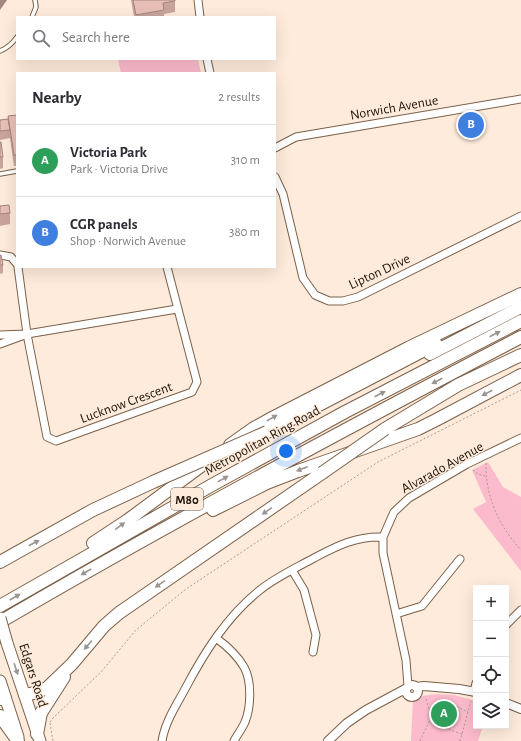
<!DOCTYPE html>
<html lang="en">
<head>
<meta charset="utf-8">
<style>
  :root { --surface:#fff; --page:#f7f7f7; --text:#2b2b33; --muted:#7c7c81; --line:#e1e1e2; --accent:#0f766e }
  body { margin:0; font-family:"Alegreya Sans",sans-serif; background:var(--page); color:var(--text) }
  .controls { position:absolute; right:12px; bottom:12px; display:grid; overflow:hidden; border-radius:0px; box-shadow:0 4px 16px #0002 }
  .controls button { width:36px; height:36px; display:grid; place-items:center; padding:0; border:0; border-bottom:1px solid var(--line); background:var(--surface); color:var(--text); font:20px sans-serif }
  .you { position:absolute; left:286px; top:451px; width:14px; height:14px; margin:-10px; border:3px solid #fff; border-radius:50%; background:#1a73e8; box-shadow:0 0 0 6px #1a73e833 }
  .badge { display:grid; place-items:center; width:26px; height:26px; border-radius:50%; background:var(--accent); color:#fff; font-size:13px; font-weight:700 }
  .pin { position:absolute; translate:-50% -50%; border:2px solid #fff; box-shadow:0 1px 4px #0006 }
  .list { margin:0; padding:0; list-style:none }
  h2 { display:flex; justify-content:space-between; align-items:center; height:52px; margin:0; padding:0 16px; font-size:17px }
  h2 small { font-size:13px; font-weight:400; color:var(--muted) }
  .list li { display:grid; grid-template-columns:26px 1fr auto; gap:12px; align-items:center; box-sizing:border-box; height:72px; padding:0 16px; border-top:1px solid var(--line) }
  .list b { display:block; font-size:15px; white-space:nowrap }
  .list p { margin:0; font-size:13px; white-space:nowrap; color:var(--muted) }
  .list em { font-size:13px; font-style:normal; color:var(--muted) }
  .icon { flex:none; width:22px; height:22px; fill:none; stroke:currentColor; stroke-width:2; stroke-linecap:round; stroke-linejoin:round }
  .map { position:relative; flex:none; width:521px; height:741px; overflow:hidden }
  .search { position:absolute; background:var(--surface); box-shadow:0 4px 16px #0002; left:16px; top:16px; width:260px; height:44px; display:flex; align-items:center; gap:10px; box-sizing:border-box; padding:0 14px; border-radius:0px; color:var(--muted); font-size:15px }
  .panel { position:absolute; background:var(--surface); box-shadow:0 4px 16px #0002; left:16px; top:72px; width:260px; height:196px; border-radius:0px }
  .map>svg:first-child { display:block }
  .green { fill:#fcbbcc }
  .lines { fill:none; stroke-linecap:round; stroke-linejoin:round }
  .service-casing { stroke:#7b6049; stroke-width:5.5 }
  .minor-casing { stroke:#7b6049; stroke-width:9 }
  .tertiary-casing { stroke:#7b6049; stroke-width:10 }
  .primary-casing { stroke:#7b6049; stroke-width:13 }
  .motorway-casing { stroke:#7b6049; stroke-width:14 }
  .path { stroke:#ac9c8e; stroke-width:1; stroke-dasharray:2 2; stroke-linecap:butt }
  .service { stroke:#fff; stroke-width:3.5 }
  .minor { stroke:#fff; stroke-width:7 }
  .tertiary { stroke:#fff; stroke-width:8 }
  .primary { stroke:#fff; stroke-width:11 }
  .motorway { stroke:#fff; stroke-width:12 }
  .primary-bridge-casing { stroke:#7b6049; stroke-width:13; stroke-linecap:butt }
  .motorway-bridge-casing { stroke:#7b6049; stroke-width:14; stroke-linecap:butt }
  .primary-bridge { stroke:#fff; stroke-width:11 }
  .motorway-bridge { stroke:#fff; stroke-width:12 }
  .wall { fill:#c8a49d }
  .shaded-wall { fill:#a2867f }
  .building { fill:#e8bfb6; stroke:#a2867f }
  .oneway { fill:#9a9591 }
  .labels { text-anchor:middle; stroke-width:3; stroke-linejoin:round; paint-order:stroke }
  .shield { fill:#feebdb; stroke:#615449; stroke-width:1 }
  .shield-label { font-size:13px; font-weight:bold; fill:#1e140a }
  .street-label { font-size:14px; fill:#1e140a; stroke:#feebdb }
</style>
</head>
<body>
<div class="map">
<svg width="521" height="741" viewBox="0 0 521 741">
  <rect width="100%" height="100%" fill="#feebdb"/>
  <path class="green" d="M118,59H198L201,73H121Z
    M488,462L503,487L521,497V571L473,509L486,502L472,470Z
    M437,694L454,695L476,701V726H483L478,741H411L413,699L422,696Z"/>
  <g class="lines">
    <defs>
      <path id="service" d="M32,17L36,7L35,0
        M0,51C8,48 12,44 17,37
        M0,174L17,171"/>
      <path id="minor" d="M198,0L200,17
        M207,59L210,73
        M275,148L296,137L521,99
        M275,177L283,194L303,278L315,295L329,301H343L358,297L521,216
        M0,255L11,257L17,264
        M18,267L27,334L47,437L56,441L192,392L197,382L167,267
        M0,335L27,334L177,309
        M0,344L22,336
        M292,570L304,590L316,635L313,652
        M396,614L422,606L460,559
        M506,625L521,610
        M216,638C227,646 237,655 244,667C252,681 251,707 245,722C242,729 237,735 234,741
        M408,686L406,660L383,553V537L394,512L409,498L467,464L521,438
        M474,692L476,683
        M162,741C165,722 176,706 185,689C204,653 227,616 260,590C276,577 296,568 314,558C337,546 356,536 383,537"/>
      <path id="tertiary" d="M406 691a6 6 0 1 1 12 0a6 6 0 1 1-12 0Z
        M416,687L424,686L459,689L476,692
        M506,703L521,709
        M328,741L347,723L366,710L407,688"/>
      <path id="primary" d="M7,643L40,741
        M0,681L18,737"/>
      <path id="motorway" d="M430,354L521,307
        M385,429L458,385L521,355
        M267,432L436,344
        M230,445L254,428L274,417L408,348L521,294
        M213,510L267,483L298,471L418,429L436,420L521,375
        M93,543L128,520L205,463
        M0,562L93,510L153,482
        M0,606L212,485L345,412L521,321
        M0,622C171,522 345,429 521,337
        M25,695L34,693L47,688L72,664L104,626L119,613L322,473
        M0,699L5,698
        M0,716L18,741
        M37,734L41,713L64,677"/>
    </defs>
    <use href="#service" class="service-casing"/>
    <use href="#minor" class="minor-casing"/>
    <use href="#tertiary" class="tertiary-casing"/>
    <use href="#primary" class="primary-casing"/>
    <use href="#motorway" class="motorway-casing"/>
    <path class="path" d="M486,463C485,496 499,526 521,550
      M473,470L478,474L485,476
      M426,699L429,709L435,719
      M50,722L53,718L101,672L136,630L186,589L378,462L521,390
      M50,723L53,741
      M462,734C452,731 443,728 436,720C426,690 456,706 468,712
      M420,741L432,715
      M460,741L471,701"/>
    <use href="#service" class="service"/>
    <use href="#minor" class="minor"/>
    <use href="#tertiary" class="tertiary"/>
    <use href="#primary" class="primary"/>
    <use href="#motorway" class="motorway"/>
    <defs>
      <path id="primary-bridge" d="M0,618L7,643"/>
      <path id="motorway-bridge" d="M322,473L385,429
        M153,482L267,432"/>
    </defs>
    <use href="#primary-bridge" class="primary-bridge-casing"/>
    <use href="#motorway-bridge" class="motorway-bridge-casing"/>
    <use href="#primary-bridge" class="primary-bridge"/>
    <use href="#motorway-bridge" class="motorway-bridge"/>
  </g>
  <path class="wall" d="M131,0H175V12L164,14V17H134Z
    M17,115V166H14L10,138L0,140V120L8,119V116Z
    M0,142L3,157V168L0,169Z
    M0,206L10,213V224L0,226Z
    M0,255L3,265V273L0,274Z"/>
  <path class="shaded-wall" d="M0,0H7L0,10Z"/>
  <path class="building" d="M133,0H175V1L163,3L164,10L136,15Z
    M17,115V155H14L8,116Z
    M8,119L10,130L0,131V120Z
    M0,142H1L3,157H0Z
    M9,205L10,213L0,214V206Z
    M0,255H1L3,265H0Z"/>
  <defs><path id="oneway-solid" d="M-6-.8H1V-3.2L6.5 0L1 3.2V.8H-6Z"/></defs>
  <g class="oneway">
    <use href="#oneway-solid" transform="translate(495 334) rotate(-27)"/>
    <use href="#oneway-solid" transform="translate(437 381) rotate(152)"/>
    <use href="#oneway-solid" transform="translate(487 393) rotate(152)"/>
    <use href="#oneway-solid" transform="translate(380 394) rotate(-27)"/>
    <use href="#oneway-solid" transform="translate(272 418) rotate(-29)"/>
    <use href="#oneway-solid" transform="translate(302 469) rotate(159)"/>
    <use href="#oneway-solid" transform="translate(223 479) rotate(-29)"/>
    <use href="#oneway-solid" transform="translate(267 511) rotate(145)"/>
    <use href="#oneway-solid" transform="translate(120 526) rotate(-36)"/>
    <use href="#oneway-solid" transform="translate(34 543) rotate(-28)"/>
    <use href="#oneway-solid" transform="translate(86 572) rotate(150)"/>
    <use href="#oneway-solid" transform="translate(160 584) rotate(145)"/>
    <use href="#oneway-solid" transform="translate(15 597) rotate(-30)"/>
    <use href="#oneway-solid" transform="translate(88 645) rotate(130)"/>
    <use href="#oneway-solid" transform="translate(16 669) rotate(72)"/>
  </g>
  <g class="labels">
    <rect class="shield" x="171" y="488" width="32" height="22" rx="3"/>
    <g class="shield-label">
      <text x="187" y="504">M80</text>
    </g>
    <g class="street-label">
      <text transform="translate(394 107) rotate(-10)" y="5">Norwich Avenue</text>
      <text transform="translate(379 271) rotate(-25)" y="5">Lipton Drive</text>
      <text transform="translate(126 402) rotate(-20)" y="5">Lucknow Crescent</text>
      <text transform="translate(262 440) rotate(-29)" y="5">Metropolitan Ring Road</text>
      <text transform="translate(442 467) rotate(-29)" y="5">Alvarado Avenue</text>
      <text transform="translate(34 675) rotate(72)" y="5">Edgars Road</text>
    </g>
  </g>
</svg>
<div class="controls">
<button>+</button>
<button>−</button>
<button><svg class="icon" aria-label="locate" viewBox="0 0 24 24"><circle cx="12" cy="12" r="6"/><path d="M12 2v4M12 18v4M2 12h4M18 12h4"/></svg></button>
<button><svg class="icon" aria-label="layers" viewBox="0 0 24 24"><path d="M12 4l9 5-9 5-9-5zM3 14l9 5 9-5"/></svg></button>
</div>
<div class="you"></div>
<div class="pin badge" style="left:444px;top:714px;background:#2e9e5b">A</div>
<div class="pin badge" style="left:471px;top:125px;background:#3f7fe0">B</div>
<div class="search"><svg class="icon" aria-label="search" viewBox="0 0 24 24"><circle cx="10" cy="10" r="6"/><path d="M15 15l6 6"/></svg>Search here</div>
<section class="panel">
<h2>Nearby<small>2 results</small></h2>
<ul class="list">
<li><span class="badge" style="background:#2e9e5b">A</span><div><b>Victoria Park</b><p>Park · Victoria Drive</p></div><em>310 m</em></li>
<li><span class="badge" style="background:#3f7fe0">B</span><div><b>CGR panels</b><p>Shop · Norwich Avenue</p></div><em>380 m</em></li>
</ul>
</section>
</div>
</body>
</html>
